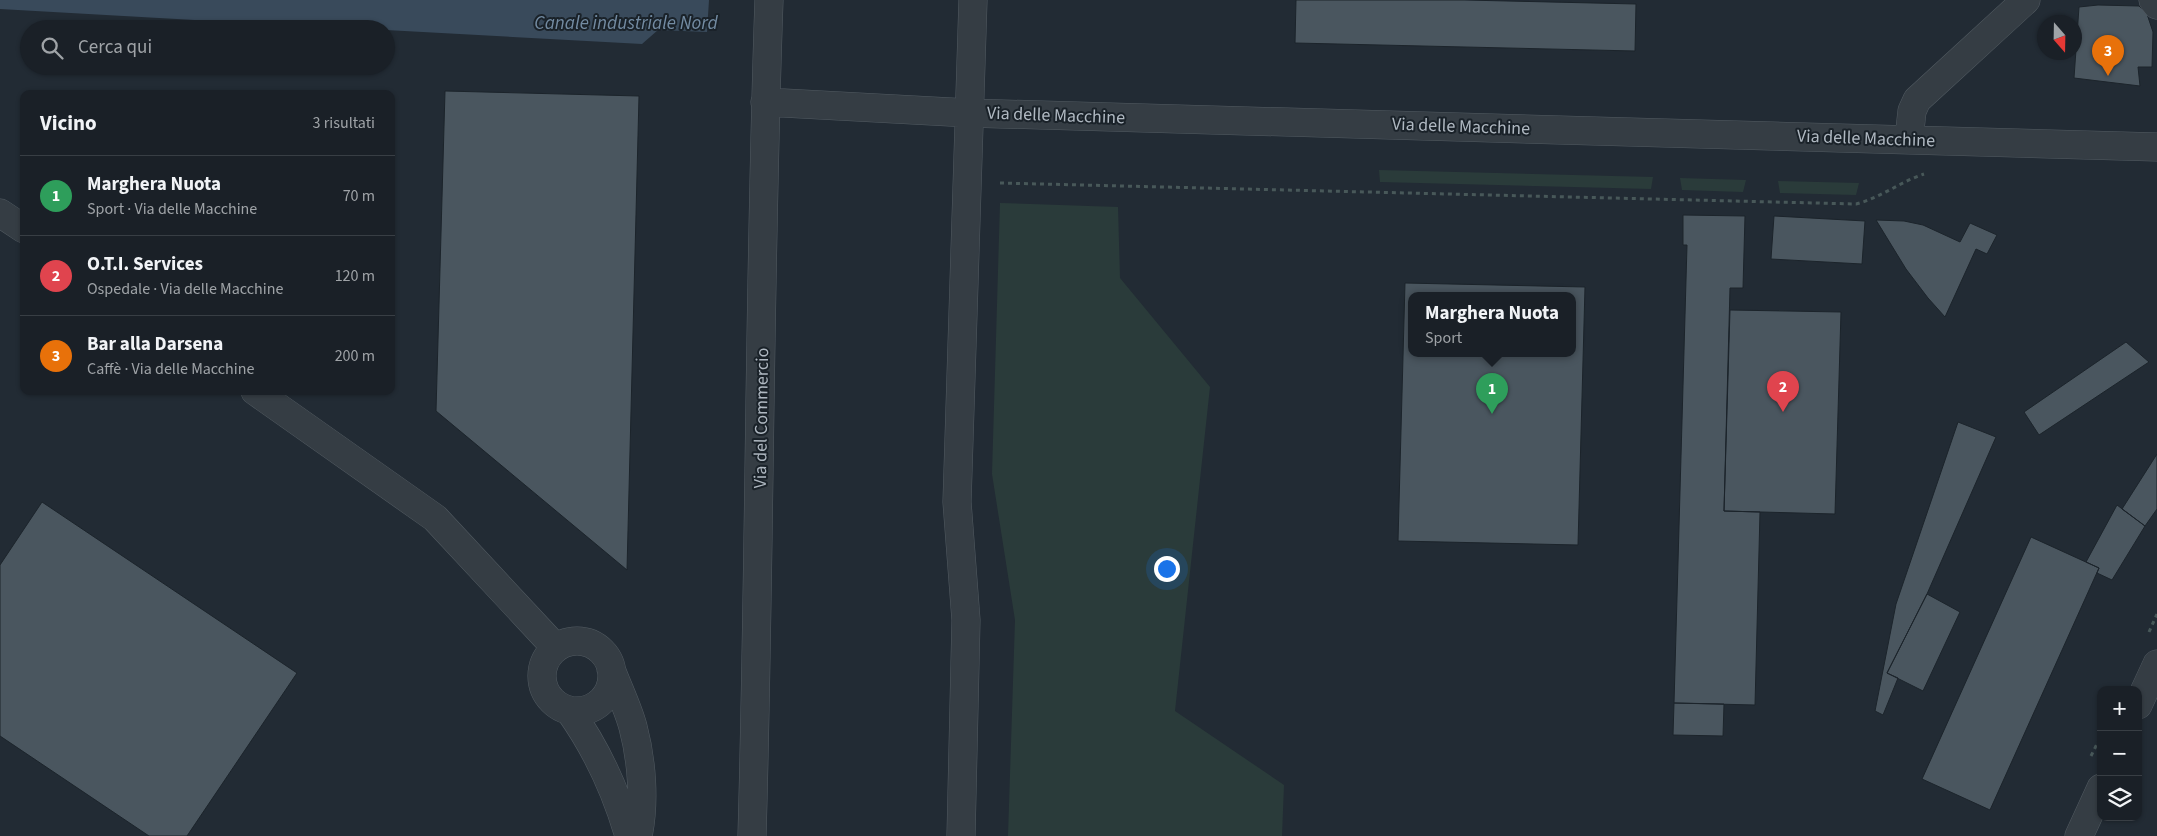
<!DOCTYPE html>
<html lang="it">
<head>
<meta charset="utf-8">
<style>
  :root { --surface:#1a2027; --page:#23282f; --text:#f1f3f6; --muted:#9fa3a7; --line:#383e44; --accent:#2563eb }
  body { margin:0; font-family:"Source Sans 3",sans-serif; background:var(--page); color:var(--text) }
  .controls { position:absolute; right:15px; bottom:15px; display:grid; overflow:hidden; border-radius:10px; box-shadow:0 1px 4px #0004 }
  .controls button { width:45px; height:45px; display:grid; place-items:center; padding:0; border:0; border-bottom:1px solid var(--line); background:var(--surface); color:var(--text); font:25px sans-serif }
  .compass { position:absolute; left:2037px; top:15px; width:45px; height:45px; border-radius:50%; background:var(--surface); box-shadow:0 1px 4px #0004; rotate:160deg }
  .you { position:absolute; left:1166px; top:568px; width:18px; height:18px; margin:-12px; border:4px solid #fff; border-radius:50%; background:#1a73e8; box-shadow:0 0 0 8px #1a73e833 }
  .badge { display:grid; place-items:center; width:32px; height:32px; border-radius:50%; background:var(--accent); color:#fff; font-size:16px; font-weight:700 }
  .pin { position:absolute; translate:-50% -41px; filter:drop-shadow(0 1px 2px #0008) }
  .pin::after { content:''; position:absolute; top:26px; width:18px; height:15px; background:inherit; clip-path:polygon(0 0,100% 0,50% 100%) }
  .popup { position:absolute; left:1408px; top:292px; width:168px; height:65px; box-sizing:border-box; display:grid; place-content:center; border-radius:10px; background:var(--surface); filter:drop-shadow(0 1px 4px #0005); font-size:16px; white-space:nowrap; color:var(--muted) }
  .popup b { font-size:19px; color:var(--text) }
  .popup::after { content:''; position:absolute; left:50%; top:100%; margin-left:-10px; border:10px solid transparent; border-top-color:var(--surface) }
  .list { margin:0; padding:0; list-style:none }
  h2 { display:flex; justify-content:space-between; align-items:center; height:65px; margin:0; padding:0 20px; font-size:21px }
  h2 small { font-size:16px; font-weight:400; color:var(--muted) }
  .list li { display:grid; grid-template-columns:32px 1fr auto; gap:15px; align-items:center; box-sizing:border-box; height:80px; padding:0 20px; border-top:1px solid var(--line) }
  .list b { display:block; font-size:19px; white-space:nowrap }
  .list p { margin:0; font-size:16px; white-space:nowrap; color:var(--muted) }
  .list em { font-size:16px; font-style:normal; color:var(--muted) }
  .icon { flex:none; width:28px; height:28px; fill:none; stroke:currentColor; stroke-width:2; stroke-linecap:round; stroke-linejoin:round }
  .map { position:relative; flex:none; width:2157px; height:836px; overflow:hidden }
  .search { position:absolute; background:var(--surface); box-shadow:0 1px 4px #0004; left:20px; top:20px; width:375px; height:55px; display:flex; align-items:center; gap:12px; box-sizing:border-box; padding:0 18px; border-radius:28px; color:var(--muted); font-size:19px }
  .panel { position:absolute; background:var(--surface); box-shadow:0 1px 4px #0004; left:20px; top:90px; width:375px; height:305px; border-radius:10px }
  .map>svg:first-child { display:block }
  .green { fill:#2a3b3a }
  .water { fill:#394a5b }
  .building { fill:#4a565f; stroke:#1c242b; fill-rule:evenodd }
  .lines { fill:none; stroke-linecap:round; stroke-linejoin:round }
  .minor-casing { stroke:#525b62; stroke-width:29 }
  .path { stroke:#485859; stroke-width:3; stroke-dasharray:4 4; stroke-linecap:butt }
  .minor { stroke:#353d44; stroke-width:28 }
  .labels { text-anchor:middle; stroke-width:4; stroke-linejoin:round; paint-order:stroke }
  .street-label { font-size:18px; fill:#afb8c1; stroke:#1a2229 }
  .water-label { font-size:19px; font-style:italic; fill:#738ba2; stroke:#1a2229 }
</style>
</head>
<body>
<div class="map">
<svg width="2157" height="836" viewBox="0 0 2157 836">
  <rect width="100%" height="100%" fill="#222b34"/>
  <path class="green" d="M1379,170L1653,177L1651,189L1380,182Z
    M1680,178L1746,180L1743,192L1682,190Z
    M1778,181L1859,183L1856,195L1780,193Z
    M1000,203L1118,207L1120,278L1210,387L1175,711L1284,785L1282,836H1008L1015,620L992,474Z"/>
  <path class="water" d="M0,0H709L707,32L658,30L642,44L386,30V29H355L0,9Z"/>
  <path class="building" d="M1296,0H1465L1636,4L1635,51L1295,43Z
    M2098,5L2139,6L2147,14L2153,32L2152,67H2138L2140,86L2074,78L2079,7Z
    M445,91L639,96L627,570L436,411Z
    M1683,215L1745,216L1743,288H1730L1724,511L1760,512L1755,705L1674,703L1687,245H1683Z
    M1774,216L1865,221L1862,264L1771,259Z
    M1876,220L1904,221L1923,225L1960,242L1970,223L1997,235L1987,254L1976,249L1945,317L1928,298L1906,269Z
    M1405,283L1585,287L1578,545L1398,541ZM1412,295H1572V353H1412Z
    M1730,310L1841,312L1835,514L1724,511Z
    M2126,342L2149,362L2039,435L2024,412Z
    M1958,422L1996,437L1927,594L1887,673L1898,678L1883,715L1875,711L1896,604Z
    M2157,454V509L2145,526L2122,509Z
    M42,502L297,673L187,836H149L0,736V565Z
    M2117,505L2145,526L2112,580L2097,573L2099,568L2086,562Z
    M2031,537L2099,568L1990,810L1922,779Z
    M1927,594L1960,612L1923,691L1887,673Z
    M1674,703L1724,704L1723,736L1673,735Z"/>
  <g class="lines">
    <defs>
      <path id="minor" d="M2153,0L2157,5
        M765,102L969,113L2157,147
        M1909,139L1912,111L1917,100L2026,0
        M0,213L24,229
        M255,391L435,518L556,648
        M542 676a35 35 0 1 1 70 0a35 35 0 1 1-70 0Z
        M611,669C618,688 628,708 633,727C642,761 645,802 638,836
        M2138,705L2157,664
        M569,710C596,748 616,791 629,836
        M752,836C760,557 759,279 769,0
        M961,836L966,620L957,502L973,0
        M2079,836L2101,788"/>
    </defs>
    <use href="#minor" class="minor-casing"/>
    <path class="path" d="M1000,183L1856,204C1880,198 1900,182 1924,174
      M2149,632L2157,614
      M2091,756L2101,736"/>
    <use href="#minor" class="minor"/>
  </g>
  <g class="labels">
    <g class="street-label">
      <text transform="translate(1056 115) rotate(2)" y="6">Via delle Macchine</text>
      <text transform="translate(1461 126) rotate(2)" y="6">Via delle Macchine</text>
      <text transform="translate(1866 138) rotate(2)" y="6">Via delle Macchine</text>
      <text transform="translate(761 418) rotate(-89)" y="6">Via del Commercio</text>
    </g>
    <g class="water-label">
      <text x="626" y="29">Canale industriale Nord</text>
    </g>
  </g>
</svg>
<div class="controls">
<button>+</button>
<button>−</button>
<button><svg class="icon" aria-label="layers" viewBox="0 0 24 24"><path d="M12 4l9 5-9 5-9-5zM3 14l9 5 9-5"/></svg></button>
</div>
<svg class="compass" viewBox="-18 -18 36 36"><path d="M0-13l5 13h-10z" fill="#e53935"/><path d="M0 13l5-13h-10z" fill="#9fa3a7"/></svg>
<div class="you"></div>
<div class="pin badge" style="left:1492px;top:414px;background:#2e9e5b">1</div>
<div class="popup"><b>Marghera Nuota</b>Sport</div>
<div class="pin badge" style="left:1783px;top:412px;background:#e0444e">2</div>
<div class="pin badge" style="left:2108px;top:76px;background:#e8710a">3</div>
<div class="search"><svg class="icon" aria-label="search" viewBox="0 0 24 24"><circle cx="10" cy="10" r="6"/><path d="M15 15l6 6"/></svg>Cerca qui</div>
<section class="panel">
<h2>Vicino<small>3 risultati</small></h2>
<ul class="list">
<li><span class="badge" style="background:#2e9e5b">1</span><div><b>Marghera Nuota</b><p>Sport · Via delle Macchine</p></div><em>70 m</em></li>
<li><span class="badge" style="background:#e0444e">2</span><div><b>O.T.I. Services</b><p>Ospedale · Via delle Macchine</p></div><em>120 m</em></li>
<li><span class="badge" style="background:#e8710a">3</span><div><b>Bar alla Darsena</b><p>Caffè · Via delle Macchine</p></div><em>200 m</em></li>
</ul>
</section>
</div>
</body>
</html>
